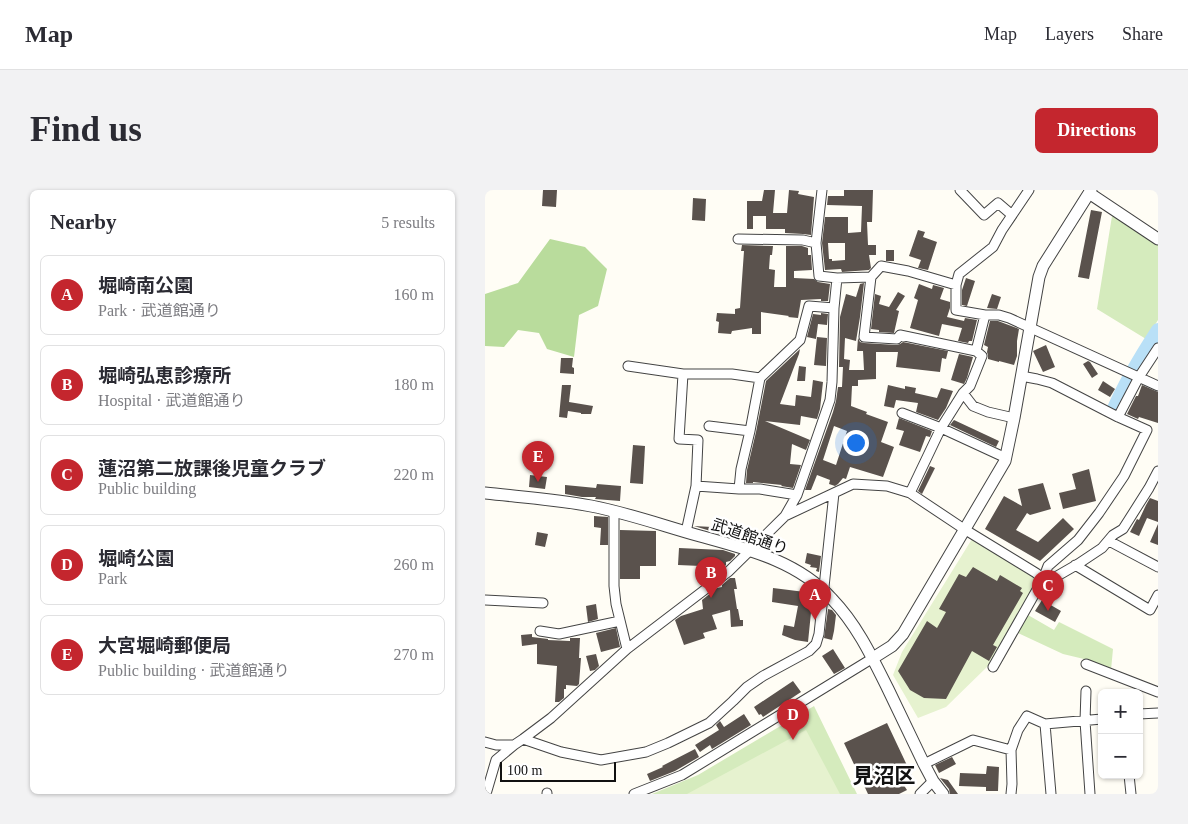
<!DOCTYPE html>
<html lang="en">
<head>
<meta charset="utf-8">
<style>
  :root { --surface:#fff; --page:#f2f2f3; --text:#2b2b33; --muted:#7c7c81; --line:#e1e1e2; --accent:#c4262e }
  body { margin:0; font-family:"Times New Roman","Noto Sans JP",serif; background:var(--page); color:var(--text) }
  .controls { position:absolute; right:15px; bottom:15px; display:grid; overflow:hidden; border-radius:8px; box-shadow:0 1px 4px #0004 }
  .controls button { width:45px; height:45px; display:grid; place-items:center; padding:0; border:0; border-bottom:1px solid var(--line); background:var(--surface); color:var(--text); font:25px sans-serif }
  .scale { position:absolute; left:15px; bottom:12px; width:116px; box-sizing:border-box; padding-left:5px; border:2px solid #111; border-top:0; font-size:14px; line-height:18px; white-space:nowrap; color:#111; -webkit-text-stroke:4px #fff; paint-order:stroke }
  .you { position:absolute; left:370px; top:252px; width:18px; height:18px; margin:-12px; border:4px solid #fff; border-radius:50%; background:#1a73e8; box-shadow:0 0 0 8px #1a73e833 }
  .badge { display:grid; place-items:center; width:32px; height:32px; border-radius:50%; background:var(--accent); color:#fff; font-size:16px; font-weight:700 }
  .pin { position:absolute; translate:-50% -41px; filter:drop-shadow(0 1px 2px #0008) }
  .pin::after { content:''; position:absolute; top:26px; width:18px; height:15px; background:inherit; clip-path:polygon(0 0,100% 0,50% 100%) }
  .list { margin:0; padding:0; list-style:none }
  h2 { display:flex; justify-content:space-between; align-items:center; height:65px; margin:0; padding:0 20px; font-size:21px }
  h2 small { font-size:16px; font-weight:400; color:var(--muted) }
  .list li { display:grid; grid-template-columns:32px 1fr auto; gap:15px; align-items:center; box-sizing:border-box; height:80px; margin:0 10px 10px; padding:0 10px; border:1px solid var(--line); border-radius:8px }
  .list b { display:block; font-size:19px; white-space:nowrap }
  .list p { margin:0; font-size:16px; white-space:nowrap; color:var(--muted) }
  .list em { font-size:16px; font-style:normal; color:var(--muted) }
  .map { position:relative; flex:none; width:673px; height:604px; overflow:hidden; border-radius:8px }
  header { display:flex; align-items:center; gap:30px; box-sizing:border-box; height:70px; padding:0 25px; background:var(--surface); border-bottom:1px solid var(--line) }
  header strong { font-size:24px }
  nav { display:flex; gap:28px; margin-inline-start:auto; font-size:18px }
  .intro { display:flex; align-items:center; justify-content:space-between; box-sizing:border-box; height:120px; padding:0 30px }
  h1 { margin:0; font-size:35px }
  .button { padding:12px 22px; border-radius:8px; background:var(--accent); color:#fff; font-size:18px; font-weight:700 }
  main { display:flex; gap:30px; padding:0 30px }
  aside { flex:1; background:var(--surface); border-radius:8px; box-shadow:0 1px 4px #0004 }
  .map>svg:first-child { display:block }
  .green { fill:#d5ebbd }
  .forest { fill:#b9dc9c }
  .pitch { fill:#e6f2cf }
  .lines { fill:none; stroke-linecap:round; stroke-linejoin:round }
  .river { stroke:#b9e0f7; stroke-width:14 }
  .building { fill:#5a524d; fill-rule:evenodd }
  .minor-casing { stroke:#444; stroke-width:11 }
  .tertiary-casing { stroke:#444; stroke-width:13 }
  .minor { stroke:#fff; stroke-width:9 }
  .tertiary { stroke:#fff; stroke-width:11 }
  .labels { text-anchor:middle; stroke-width:5; stroke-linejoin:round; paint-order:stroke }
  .street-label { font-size:16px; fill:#111; stroke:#fff }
  .district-label { font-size:21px; font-weight:bold; fill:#111; stroke:#fff }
</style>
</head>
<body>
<header>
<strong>Map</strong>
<nav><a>Map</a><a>Layers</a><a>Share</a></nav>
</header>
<div class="intro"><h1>Find us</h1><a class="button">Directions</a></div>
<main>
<aside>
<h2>Nearby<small>5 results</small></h2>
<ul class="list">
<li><span class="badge">A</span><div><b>堀崎南公園</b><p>Park · 武道館通り</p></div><em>160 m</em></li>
<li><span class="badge">B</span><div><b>堀崎弘恵診療所</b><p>Hospital · 武道館通り</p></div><em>180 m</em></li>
<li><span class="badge">C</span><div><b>蓮沼第二放課後児童クラブ</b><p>Public building</p></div><em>220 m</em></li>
<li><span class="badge">D</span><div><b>堀崎公園</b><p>Park</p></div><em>260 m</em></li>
<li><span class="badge">E</span><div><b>大宮堀崎郵便局</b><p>Public building · 武道館通り</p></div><em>270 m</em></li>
</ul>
</aside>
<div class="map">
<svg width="673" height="604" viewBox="0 0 673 604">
  <rect width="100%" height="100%" fill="#fffdf5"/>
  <path class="green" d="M627,26L673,54V130L661,149L612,119Z
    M543,425L569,440L574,432L628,459L626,480L599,469L578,464L533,443Z
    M329,516L372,604H167L213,585Z"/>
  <path class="forest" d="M65,49L100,57L122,79L113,116L94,125L89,167L62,159L54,143L33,140L19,157L0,156V104L33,93Z"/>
  <path class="pitch" d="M487,349L554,391L505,474L461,517L433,528L408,485L417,462Z
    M321,540L355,604H202Z"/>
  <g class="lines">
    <path class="river" d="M628,221C640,192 656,166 673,140"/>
  </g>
  <path class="building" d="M58,0H72L71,17L57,16Z
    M279,0H290L288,23H302L304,0L314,1L313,4L329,7L326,45L318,44L300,43V39H281V26H268V39H262V11H277Z
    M359,0H388L387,32H382L383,55H391V65H384L386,78L384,80L357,82L356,79L340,80L337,53L340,27H363V43L376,42L377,16L342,15L343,6H359ZM343,53H360V70L347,71V69H344Z
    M208,8L221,9L220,31L207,30Z
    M606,20L617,22L604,89L593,87Z
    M433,40L440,42L438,47L452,52L443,80L433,78L436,70L424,66Z
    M257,55L288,56L287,65H285L284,79L290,80L289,97H301V56H317L323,58V65H326L327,80L309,81V88L329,89L333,92L345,94L343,111H336V109L316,110L313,128L303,127L304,126L276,122V144H267V138L247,141L246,144L233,143L234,132L231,131L232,123L250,124V119L255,118L259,61H256Z
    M401,60H409V71H401Z
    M481,88L490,91L482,116L477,115V100Z
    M379,93L375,127L371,151L360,148L359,169L365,170L364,180H379L378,161H372L373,148L375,152L379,153L412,155L415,154L418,152L463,161L461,169L457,168L455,182L411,177L413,162H391V189L373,190V196H367L366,216L382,222L381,224L403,232L396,252L409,257L398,287L365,277L361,289L358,288L353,294L350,296L344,294L345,290L332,285L326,300H320L348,222L351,211L353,197H357L358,177H354L355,127L361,104L371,107L375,94ZM349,236L362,241L351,275L338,270Z
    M434,94L447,99L448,95L459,98L455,109L465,112V118L462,127L479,131L480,128L492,130L487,151H484L483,153L473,151L477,138L457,134L454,146L425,138L433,110L429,108Z
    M413,102L420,106L411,120L414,121L409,143L394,142V140L386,139L390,104L396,106L394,114L404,117Z
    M507,104L516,107L512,119L502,118Z
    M336,123L343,124L342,135L333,134L331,149L322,147L328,124L336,125Z
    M505,131H513L534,139L532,151V166L529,175L514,171V172L503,169V165L502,162L503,157L499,155Z
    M332,147L342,148L341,176L329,175Z
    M561,155L570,177L558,182L548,161Z
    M315,159L314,164L295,214L310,216L311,205L326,207L328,190L338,192L335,219L332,229L316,226L315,235L280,231L325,250L321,260L307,254L305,274L316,275L308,298L296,296L297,295L268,292V293H261L262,280L271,242L281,191Z
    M474,164L488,167L482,188L479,194L466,190Z
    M76,168H88L87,177L89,178V184L75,183Z
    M603,171L605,172L613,184L607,188L598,174Z
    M314,176L321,177L320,191H312Z
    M618,191L630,199L625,207L613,200Z
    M77,195H86L84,212L108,216L106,224H96V223L83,221L82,228L74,227Z
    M403,195L420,199V196L431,198L430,203L452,208L456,198L468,201L461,218L453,230L431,222L433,213L411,210L409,218L399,216Z
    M657,195L673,202V233L654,227L653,229L642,224L651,206H653Z
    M414,228L447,241L445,247L441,246L435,262L414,255L419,241L411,239Z
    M469,230L514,251L511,257L465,235Z
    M148,255L160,256L158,294L145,293Z
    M445,276L450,278L437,304L433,301Z
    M604,279L611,311L578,319L574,303L591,299L587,284Z
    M45,285L62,287L60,299L44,297Z
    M558,293L566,319L545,325L542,323L531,340L553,352L578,328L589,339L555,371L500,339L519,306L537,316L533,299Z
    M112,294L136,296L135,311L110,309L111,307H97L80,304V295L111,298Z
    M665,308L673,311V332L662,328L654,346L645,342L652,329L654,330L661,315Z
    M109,326L123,327V355H115L116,338L109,337Z
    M673,334V355L665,352Z
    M209,336L227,337L228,336L243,341L242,346Z
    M135,340L171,341V376H155V389H135Z
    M52,342L63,344L60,357L50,355Z
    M194,358L238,360L250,364V366L245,371L241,372V375L239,377L193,375Z
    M322,363L336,366L334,382L331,381L332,378L325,377L326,375L320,373Z
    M488,377L512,391L515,385L537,398L535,401L538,403L508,455L512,457L504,471L487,461L461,509L439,508L425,500L413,481L442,431L452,438L461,422L454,419L474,384L481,387Z
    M245,388H250L252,399H249L252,419H253L255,430H258V436L246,437L245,420L227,425L232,439L218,443L220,448L199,455L190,430L196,426L218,419L217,410L232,398L237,397V395Z
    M288,398L328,403L323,452L310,450L297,445L299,435L309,437L313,416L287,412Z
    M557,410L576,421L570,432L550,421Z
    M111,414L113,429L103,432L101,416Z
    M343,419L347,420L351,425L349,441L347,450L339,448Z
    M131,438L135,457L116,462L111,443Z
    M47,444V447L63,449V450L85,451V448H95L94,468H96L94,494L92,496L81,495V499H79V508L74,512H70L72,476L52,474V454L37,456L36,445Z
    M348,459L360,478L349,484L337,466Z
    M111,464L114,476L110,480L105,481L101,466Z
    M308,491L316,502L278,527L276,524L274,525L269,517Z
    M259,524L266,535L227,559L225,555L215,562L210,555L234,540L231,535L235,531L239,537Z
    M402,533L428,588L418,594L422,600L414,604H383L359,553Z
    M210,559L214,567L190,581L165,591L162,584L178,577L177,576Z
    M467,567L471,574L454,583L450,575Z
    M502,576L514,577L513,601H501V597L474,596L475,583L501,584Z
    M455,588L463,590L473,604H465L464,599Z"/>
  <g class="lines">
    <defs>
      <path id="minor" d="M475,0L499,25L513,13L527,25
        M544,0L517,40L508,57L474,84L471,95V120L500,125H514L524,128L673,196
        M331,53L337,0
        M386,87L379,147L412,149L415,145L491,161
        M352,88L386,87L396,76L423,81L471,95
        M143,176L198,184H247L275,188L315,150L324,116L349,118
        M198,184L194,249L213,250L211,296L201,342
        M275,188L265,241L256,279L254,299H275L312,305
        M478,203L488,216L503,222L529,228
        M417,223L456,238L521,268
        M633,227L654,187L673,158
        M224,236L265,241
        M211,296L254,299
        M425,303L456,238L478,203L485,196L497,166L491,161L500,125
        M129,322V396L131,414L142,459
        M300,326L368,294L402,296L425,303L479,339L551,383L558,389H567L593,374L617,358L628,345L638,339L664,298L673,281
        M624,351L673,377
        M590,375L665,420L673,405
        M0,410L58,413
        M55,441L74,444L135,431
        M601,474L673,502
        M508,477L558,389L563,376L593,350L614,323L639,286L662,240L633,227L567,193L552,189L536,186
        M601,501L600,531L605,604
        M654,524L673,523
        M560,534L566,604
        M38,549L76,562L116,570L161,562L183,553L224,533L248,511L262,497L278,486L324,461L331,454L334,444L349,303
        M0,552L11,555H29
        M439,574L488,550L526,560
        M644,585L646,604
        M1,604L11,570L29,555L38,549L66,528L142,459L243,382L300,326L312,305L345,210L347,192L349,118L352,88L334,86L331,53L318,50L253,49
        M62,604V603
        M149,604L197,585L388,468
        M435,604L448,591
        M526,604L527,594L526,560L533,540L542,526L560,534L617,529"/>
      <path id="tertiary" d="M604,3L673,49
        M0,303C35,307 71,309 106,316C143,323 179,336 215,346C262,359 313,371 347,409C372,435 387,467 403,499C415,524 427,549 439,574L448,591L458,604
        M388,468L407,456L418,444L520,271L529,228L554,87L558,76L606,0"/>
    </defs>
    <use href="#minor" class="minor-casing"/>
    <use href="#tertiary" class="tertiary-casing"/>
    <use href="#minor" class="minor"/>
    <use href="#tertiary" class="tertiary"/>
  </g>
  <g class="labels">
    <g class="street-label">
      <text transform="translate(265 346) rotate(19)" y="6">武道館通り</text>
    </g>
    <g class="district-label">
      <text x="399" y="593">見沼区</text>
    </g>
  </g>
</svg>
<div class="controls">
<button>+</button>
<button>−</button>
</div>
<div class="scale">100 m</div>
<div class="you"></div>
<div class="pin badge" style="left:330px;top:430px">A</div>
<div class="pin badge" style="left:226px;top:408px">B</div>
<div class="pin badge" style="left:563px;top:421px">C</div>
<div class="pin badge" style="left:308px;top:550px">D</div>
<div class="pin badge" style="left:53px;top:292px">E</div>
</div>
</main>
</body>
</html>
